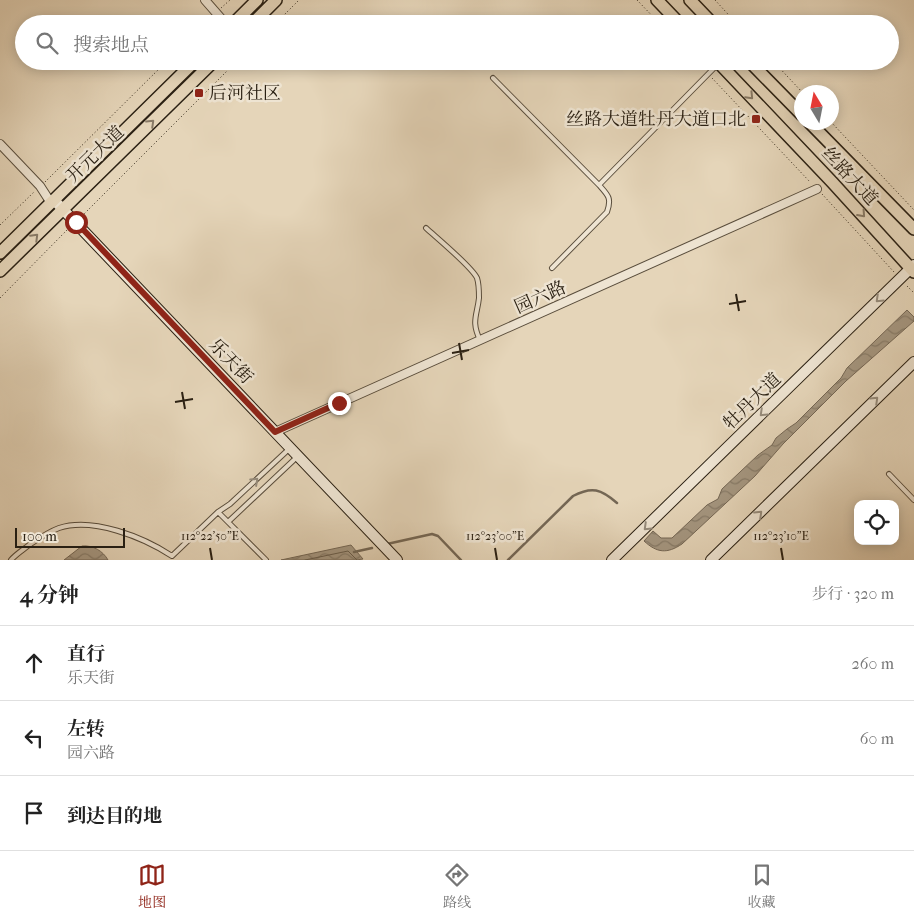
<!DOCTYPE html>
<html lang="zh">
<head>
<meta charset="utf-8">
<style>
  :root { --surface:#fff; --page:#f2f2f2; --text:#222; --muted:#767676; --line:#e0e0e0; --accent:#8f2418 }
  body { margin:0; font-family:"IM FELL French Canon","Noto Serif SC",serif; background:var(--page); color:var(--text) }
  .controls { position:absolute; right:15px; bottom:15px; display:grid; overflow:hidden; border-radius:10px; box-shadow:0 2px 12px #0003 }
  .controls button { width:45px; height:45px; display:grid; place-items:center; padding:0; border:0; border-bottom:1px solid var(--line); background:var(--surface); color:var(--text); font:25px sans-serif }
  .compass { position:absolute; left:794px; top:85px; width:45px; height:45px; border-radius:50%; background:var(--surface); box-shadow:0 2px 12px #0003; rotate:350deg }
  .scale { position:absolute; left:15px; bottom:12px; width:110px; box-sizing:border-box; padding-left:5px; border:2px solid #2a2013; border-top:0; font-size:14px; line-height:18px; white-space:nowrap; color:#2a2013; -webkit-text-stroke:4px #eee4d2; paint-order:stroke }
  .stop { position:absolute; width:15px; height:15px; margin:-11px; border:4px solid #8f2418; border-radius:50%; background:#fff }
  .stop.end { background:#8f2418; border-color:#fff; box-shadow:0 1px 5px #0008 }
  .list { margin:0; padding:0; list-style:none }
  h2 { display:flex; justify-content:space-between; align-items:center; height:65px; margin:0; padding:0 20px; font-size:21px }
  h2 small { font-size:16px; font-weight:400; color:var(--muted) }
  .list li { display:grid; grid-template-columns:32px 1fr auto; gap:15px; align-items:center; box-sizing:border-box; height:75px; padding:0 20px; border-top:1px solid var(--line) }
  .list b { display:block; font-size:19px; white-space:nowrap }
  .list p { margin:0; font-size:16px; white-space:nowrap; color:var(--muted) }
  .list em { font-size:16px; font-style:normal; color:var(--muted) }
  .icon { flex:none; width:28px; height:28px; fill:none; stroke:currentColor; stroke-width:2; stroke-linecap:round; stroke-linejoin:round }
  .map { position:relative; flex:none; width:914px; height:560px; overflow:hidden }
  .search { position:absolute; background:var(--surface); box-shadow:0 2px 12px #0003; left:15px; right:15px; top:15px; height:55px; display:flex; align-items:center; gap:12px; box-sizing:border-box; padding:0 18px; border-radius:28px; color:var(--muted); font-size:19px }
  .sheet { height:290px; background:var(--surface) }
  nav { display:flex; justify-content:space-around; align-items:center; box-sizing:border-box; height:70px; border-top:1px solid var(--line); background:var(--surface); font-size:14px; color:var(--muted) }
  nav a { display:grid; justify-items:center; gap:2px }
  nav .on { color:var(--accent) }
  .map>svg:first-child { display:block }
  .water { fill:url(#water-waves); stroke:#746755 }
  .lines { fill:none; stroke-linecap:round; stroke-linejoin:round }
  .shore { stroke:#685c4a; stroke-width:1 }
  .stream { stroke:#746755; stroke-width:2.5 }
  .lane-casing { stroke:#594d3c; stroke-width:6 }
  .street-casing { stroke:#594d3c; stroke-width:10 }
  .secondary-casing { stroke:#2a2013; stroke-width:12 }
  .primary-casing { stroke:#2a2013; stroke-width:14 }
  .path { stroke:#2a2013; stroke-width:1; stroke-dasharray:1 2.5; stroke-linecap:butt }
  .lane { stroke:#eee4d2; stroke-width:4 }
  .street { stroke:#eee4d2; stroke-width:8 }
  .secondary { stroke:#eee4d2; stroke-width:10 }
  .primary { stroke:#e5d5b9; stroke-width:11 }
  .oneway { stroke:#887a66 }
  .oneway2 { stroke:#968c7c }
  .route { stroke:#8f2418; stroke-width:6 }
  .ticks { fill:none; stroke:#2a2013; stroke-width:2 }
  .poi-dot { fill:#8f2418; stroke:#eee4d2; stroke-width:2 }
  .labels { text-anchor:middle; stroke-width:5; stroke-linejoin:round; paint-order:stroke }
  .poi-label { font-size:18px; fill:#2a2013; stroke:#eee4d2; text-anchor:start }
  .street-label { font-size:18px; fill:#2a2013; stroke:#eee4d2 }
  .ticks-label { font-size:12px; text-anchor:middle; fill:#2a2013; stroke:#eee4d2; stroke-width:5; stroke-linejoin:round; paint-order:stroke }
</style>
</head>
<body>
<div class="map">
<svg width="914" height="560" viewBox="0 0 914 560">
  <defs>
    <pattern id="water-waves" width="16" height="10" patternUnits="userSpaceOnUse" patternTransform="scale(1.25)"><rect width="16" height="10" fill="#a59781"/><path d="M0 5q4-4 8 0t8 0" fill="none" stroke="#877b68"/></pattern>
  </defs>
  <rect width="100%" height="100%" fill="#e5d5b9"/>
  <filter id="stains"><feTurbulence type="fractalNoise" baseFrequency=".004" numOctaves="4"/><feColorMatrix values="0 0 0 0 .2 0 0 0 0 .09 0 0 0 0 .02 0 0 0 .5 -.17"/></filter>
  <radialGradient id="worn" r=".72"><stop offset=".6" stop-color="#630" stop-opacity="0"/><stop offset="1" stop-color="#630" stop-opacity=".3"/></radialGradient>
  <path class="water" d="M907,310L914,317V321L846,381L783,444L755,476L682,544C667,554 657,553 644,541L653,531L661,538H672L707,505L718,499L722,489L758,455L772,445L776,438L787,429L796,423L841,378L847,368Z
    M351,545L363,559L356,560H281Z
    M82,546C93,545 103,551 108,560H64Z"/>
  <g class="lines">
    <path class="shore" d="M305,560L348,551L357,560"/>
    <path class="stream" d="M387,544L432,534L438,536L461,560
      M354,552L372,548
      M508,560L573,496C592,486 601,489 617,503"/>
    <defs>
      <path id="lane" d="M493,78L599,185L717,65
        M426,228C437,238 472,267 477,278C479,284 479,292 479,298C477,316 471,321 480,340
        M552,268L607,212C612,198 608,195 599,185
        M889,474L914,500
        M218,512L230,504L289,449
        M228,522L297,457
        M11,560C16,554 23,550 29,545C38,539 48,532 59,528C93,517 143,537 172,556L218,512L266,560"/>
      <path id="street" d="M205,0L226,24
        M0,144L40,186L51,203
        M275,432L817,189"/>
      <path id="secondary" d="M54,200L397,560
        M612,560L914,265
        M711,560L914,362"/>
      <path id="primary" d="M657,0L680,24
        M690,0L713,24
        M233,24L257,0
        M252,24L276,0
        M717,61L832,182L914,272
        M749,61L802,115
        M809,122L914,229
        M0,253L195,61
        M0,271L214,61"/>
    </defs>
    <use href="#lane" class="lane-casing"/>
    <use href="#street" class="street-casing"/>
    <use href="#secondary" class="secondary-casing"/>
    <use href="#primary" class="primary-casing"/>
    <path class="path" d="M637,0L660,24
      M715,0L737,24
      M221,8L230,0
      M205,24L211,18
      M275,24L299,0
      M696,61L704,69
      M773,61L802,92
      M712,78L810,182
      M831,122L914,210
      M45,182L167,61
      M822,194L894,272
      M82,216L237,61
      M0,225L35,191
      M907,286L914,293
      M0,298L68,229"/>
    <use href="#lane" class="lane"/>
    <use href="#street" class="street"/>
    <use href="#secondary" class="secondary"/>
    <use href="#primary" class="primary"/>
  </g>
  <defs><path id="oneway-chevron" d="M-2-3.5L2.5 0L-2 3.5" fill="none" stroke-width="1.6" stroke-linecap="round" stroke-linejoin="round" transform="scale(1.25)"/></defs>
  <g class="oneway">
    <use href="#oneway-chevron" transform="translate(750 96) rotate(46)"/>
    <use href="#oneway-chevron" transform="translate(151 123) rotate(-44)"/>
    <use href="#oneway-chevron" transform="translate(862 214) rotate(48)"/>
    <use href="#oneway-chevron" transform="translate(35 237) rotate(-45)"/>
  </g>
  <g class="oneway2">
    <use href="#oneway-chevron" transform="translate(879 299) rotate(136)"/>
    <use href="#oneway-chevron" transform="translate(875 400) rotate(-44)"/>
    <use href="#oneway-chevron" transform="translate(763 413) rotate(136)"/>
    <use href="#oneway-chevron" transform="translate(255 481) rotate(-43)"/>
    <use href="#oneway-chevron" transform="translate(759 514) rotate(-44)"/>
    <use href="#oneway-chevron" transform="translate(647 527) rotate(136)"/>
  </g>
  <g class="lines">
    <path class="route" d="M76,222L275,432L339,403"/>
  </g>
  <path class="ticks" d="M736,294L739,311M729,304L746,301M459,343L462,360M452,353L469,350M182,392L185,409M175,402L193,399M210,548L212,560M495,548L497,560M781,548L783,560"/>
  <g class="poi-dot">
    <rect x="194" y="88" width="10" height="10" rx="2.5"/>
    <rect x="751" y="114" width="10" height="10" rx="2.5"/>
  </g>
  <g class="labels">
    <g class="poi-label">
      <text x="209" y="99">后河社区</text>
      <text x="746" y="125" text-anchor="end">丝路大道牡丹大道口北</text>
    </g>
    <g class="street-label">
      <text transform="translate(95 154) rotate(-44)" y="6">开元大道</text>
      <text transform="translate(850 176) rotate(47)" y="6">丝路大道</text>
      <text transform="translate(540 297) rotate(-24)" y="6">园六路</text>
      <text transform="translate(231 361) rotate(46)" y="6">乐天街</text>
      <text transform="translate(752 401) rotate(-44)" y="6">牡丹大道</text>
    </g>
  </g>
  <g class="ticks-label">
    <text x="210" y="540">112°22'50"E</text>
    <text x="495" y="540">112°23'00"E</text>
    <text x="781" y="540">112°23'10"E</text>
  </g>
  <rect width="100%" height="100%" filter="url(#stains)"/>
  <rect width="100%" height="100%" fill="url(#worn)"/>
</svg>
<div class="controls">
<button><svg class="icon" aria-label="locate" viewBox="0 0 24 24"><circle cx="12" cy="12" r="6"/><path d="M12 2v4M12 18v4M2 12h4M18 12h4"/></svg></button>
</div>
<svg class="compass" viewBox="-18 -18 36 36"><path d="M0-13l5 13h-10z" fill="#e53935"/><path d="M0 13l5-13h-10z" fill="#767676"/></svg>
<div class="scale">100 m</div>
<div class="stop" style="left:76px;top:222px"></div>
<div class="stop end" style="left:339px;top:403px"></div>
<div class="search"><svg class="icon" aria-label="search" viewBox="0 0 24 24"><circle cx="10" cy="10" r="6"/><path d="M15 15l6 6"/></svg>搜索地点</div>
</div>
<section class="sheet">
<h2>4 分钟<small>步行 · 320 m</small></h2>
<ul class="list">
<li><svg class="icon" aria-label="ahead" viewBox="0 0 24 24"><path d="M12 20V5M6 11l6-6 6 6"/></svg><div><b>直行</b><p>乐天街</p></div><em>260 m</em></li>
<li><svg class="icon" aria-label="left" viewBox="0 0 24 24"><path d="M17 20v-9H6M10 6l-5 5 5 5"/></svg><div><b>左转</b><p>园六路</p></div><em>60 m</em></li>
<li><svg class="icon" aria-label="arrive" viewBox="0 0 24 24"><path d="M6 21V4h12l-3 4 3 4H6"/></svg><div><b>到达目的地</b></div></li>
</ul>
</section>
<nav>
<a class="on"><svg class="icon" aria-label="map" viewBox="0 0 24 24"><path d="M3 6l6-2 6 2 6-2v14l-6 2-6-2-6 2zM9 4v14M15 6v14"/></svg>地图</a>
<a><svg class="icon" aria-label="directions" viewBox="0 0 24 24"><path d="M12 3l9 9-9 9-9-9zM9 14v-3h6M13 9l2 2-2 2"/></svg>路线</a>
<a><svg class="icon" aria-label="saved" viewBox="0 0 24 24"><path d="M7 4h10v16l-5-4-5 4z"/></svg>收藏</a>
</nav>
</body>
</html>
